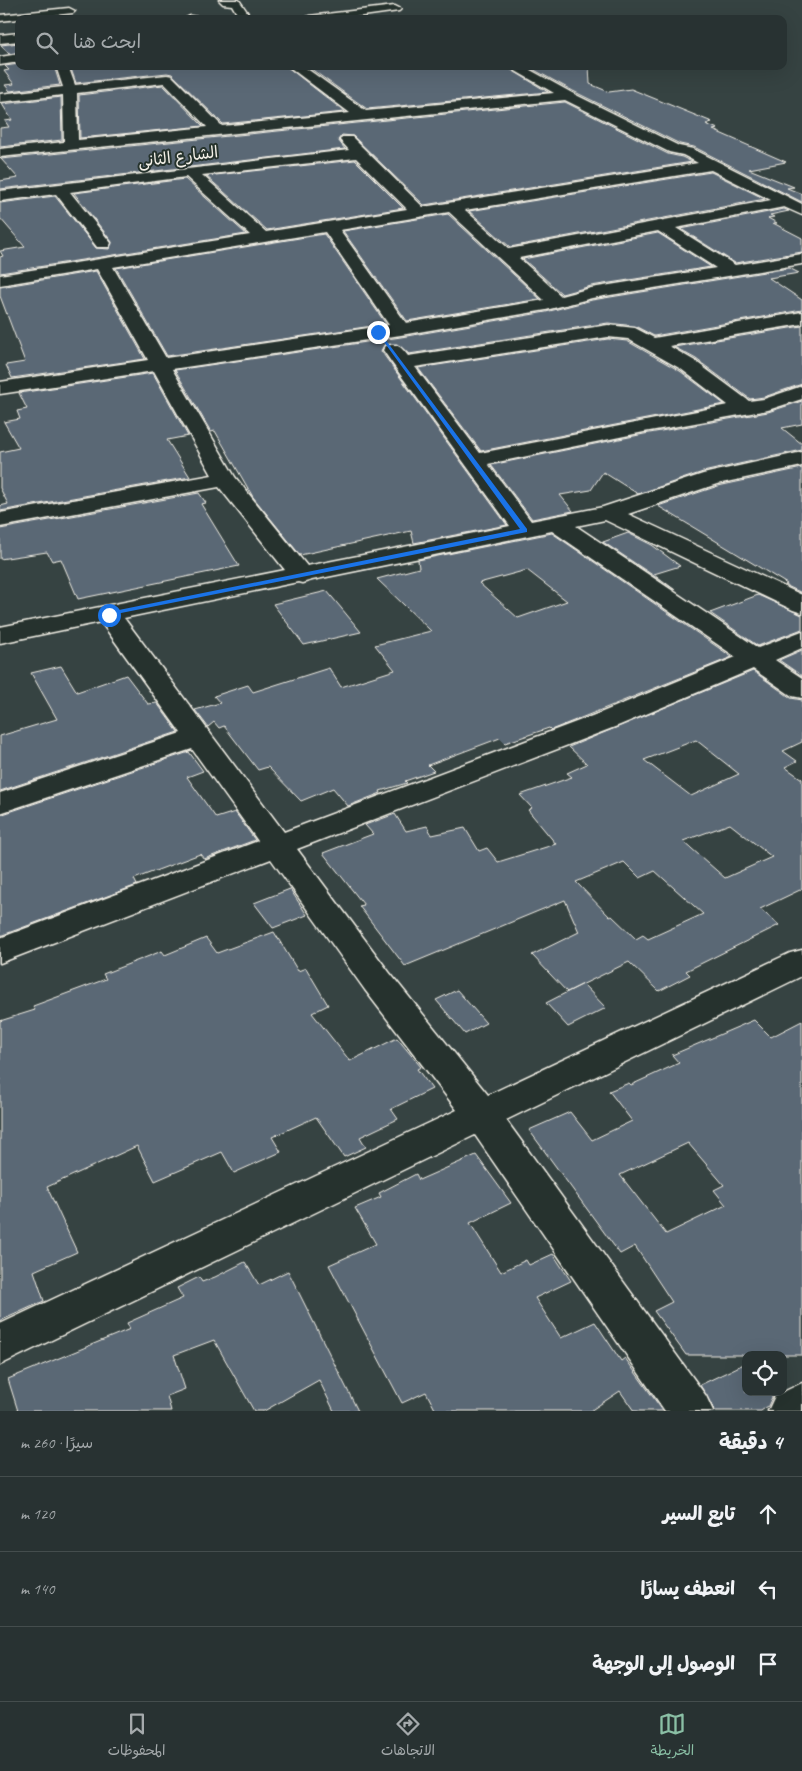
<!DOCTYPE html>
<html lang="ar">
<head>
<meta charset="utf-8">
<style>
  :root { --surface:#283232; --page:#303a3a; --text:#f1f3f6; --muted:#a5aaac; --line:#444d4d; --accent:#8abfa5 }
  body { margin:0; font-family:Caveat,"Playpen Sans Arabic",sans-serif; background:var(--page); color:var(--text); direction:rtl }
  .controls { position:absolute; right:15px; bottom:15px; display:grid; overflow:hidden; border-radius:10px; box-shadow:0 5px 20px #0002 }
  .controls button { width:45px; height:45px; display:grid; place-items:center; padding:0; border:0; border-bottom:1px solid var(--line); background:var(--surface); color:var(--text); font:25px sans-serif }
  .stop { position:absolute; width:15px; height:15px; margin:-11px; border:4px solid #1a73e8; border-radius:50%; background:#fff }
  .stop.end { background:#1a73e8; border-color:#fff; box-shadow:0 1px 5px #0008 }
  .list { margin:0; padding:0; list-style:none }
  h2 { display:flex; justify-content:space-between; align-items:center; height:65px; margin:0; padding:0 20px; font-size:21px }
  h2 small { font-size:16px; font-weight:400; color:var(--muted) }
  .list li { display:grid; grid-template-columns:32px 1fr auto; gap:15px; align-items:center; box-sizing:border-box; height:75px; padding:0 20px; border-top:1px solid var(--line) }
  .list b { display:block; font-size:19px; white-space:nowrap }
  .list em { font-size:16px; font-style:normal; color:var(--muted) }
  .icon { flex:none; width:28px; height:28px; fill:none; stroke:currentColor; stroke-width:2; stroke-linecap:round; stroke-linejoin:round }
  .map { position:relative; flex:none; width:802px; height:1411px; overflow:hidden; direction:ltr }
  .search { position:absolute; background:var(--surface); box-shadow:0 5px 20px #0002; left:15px; right:15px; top:15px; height:55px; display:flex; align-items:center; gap:12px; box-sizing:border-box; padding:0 18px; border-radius:10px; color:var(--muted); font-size:19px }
  .sheet { height:290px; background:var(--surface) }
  nav { display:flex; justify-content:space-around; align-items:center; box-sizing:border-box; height:70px; border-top:1px solid var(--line); background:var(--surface); font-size:14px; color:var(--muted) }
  nav a { display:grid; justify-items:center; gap:2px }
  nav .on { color:var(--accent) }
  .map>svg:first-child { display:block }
  .building { fill:#5a6774; stroke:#f4f1e8; fill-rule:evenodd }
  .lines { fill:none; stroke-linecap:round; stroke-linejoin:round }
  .street-casing { stroke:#f4f1e8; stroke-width:3 }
  .street { fill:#26332d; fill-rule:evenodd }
  .route { fill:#1a73e8 }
  .labels { text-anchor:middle; stroke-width:4; stroke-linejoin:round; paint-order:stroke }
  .far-street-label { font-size:16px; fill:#f4f1e8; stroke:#26332d }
</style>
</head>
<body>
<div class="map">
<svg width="802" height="1411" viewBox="0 0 802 1411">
  <rect width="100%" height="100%" fill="#364342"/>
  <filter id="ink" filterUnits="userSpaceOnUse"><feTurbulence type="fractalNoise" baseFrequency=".02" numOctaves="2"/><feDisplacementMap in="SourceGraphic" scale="10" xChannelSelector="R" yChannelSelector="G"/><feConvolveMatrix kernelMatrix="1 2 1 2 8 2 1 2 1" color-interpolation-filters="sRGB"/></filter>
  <g filter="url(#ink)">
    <path class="building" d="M19,43V52L9,54L1,45Z
      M19,64V66H54L60,85L10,91L5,85L14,84L4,71L9,70L5,66Z
      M70,66H286L345,112L223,124L172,74L167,73L76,83Z
      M307,66H505L548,92L367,109Z
      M527,66H589L590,84L609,92L631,89L712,122L706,124L718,129L713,130L786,162L749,169L794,187L787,188L802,194V202L694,147L680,144L573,91Z
      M163,85L203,126L80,138L79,95Z
      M61,97L62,140L0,147V128L9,127L5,121L12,120L2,104Z
      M565,102L668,154L682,157L692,162L424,205L353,136L342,135L338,140L345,149L0,189V181L18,178L1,159Z
      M355,160L403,208L267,230L206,176Z
      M711,172L765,199L510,247L469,211Z
      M185,179L246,234L0,273V257L3,256L0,251L25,247L0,218V203L55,196L96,248L109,249L112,242L74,193Z
      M784,209L789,211L770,215L774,217L768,218L777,223H773L802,238V252L735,263L681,229Z
      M448,214L540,299L407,321L343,231Z
      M658,233L711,267L591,286L562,294L523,259Z
      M324,234L386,324L167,356L116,268Z
      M789,268L799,273L769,278L802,300V310L654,336L635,326L608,323L409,354L397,344L384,345L381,351L507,525L414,543L411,531L300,555L253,497L215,431L211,432L175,370L401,337L546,312L592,300Z
      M96,271L145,359L12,378L6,365L25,362L0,296V287Z
      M802,326V384L764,397L750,399L696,359L674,347Z
      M608,339L627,341L680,371L724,404L481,451L418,368Z
      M153,373L188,436L167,440L190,477L0,511V506L8,504L0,488V452L19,448L4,422L20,419L17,411L27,409L19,393Z
      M802,401V424L782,428L802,444V450L703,472L638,494L603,472L591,490L560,495L573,511L532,519L491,465L644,434L768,412Z
      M802,468V593L785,585L787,584L658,506L718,486Z
      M199,493L206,503L201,504L239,566L78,599L61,559L52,561L47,552L0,559V529Z
      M552,533L732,657L551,730L549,728L505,743L500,738L428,765L434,771L405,781L407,783L380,791L381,793L348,806L333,788L301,801L268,767L258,770L224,726L219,728L214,722L208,727L195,710L220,703L214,696L248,685L253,692L329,668L341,687L395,670L375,645L431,631L377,579L419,568L418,560ZM527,570L567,601L518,618L479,583Z
      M628,533L652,545L680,566L654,574L675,590L603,542Z
      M327,591L361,632L304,645L273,604Z
      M758,595L802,615V629L758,646L710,613Z
      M802,650V676L779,660Z
      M61,666L77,692L126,675L148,704L157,703L178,732L0,791V736L57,719L31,673Z
      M753,671L791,698L802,700V742L783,751L797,761L785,767L802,779V889L760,909L779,925L686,971L690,975L659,991L629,962L567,992L532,955L579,932L565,900L405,966L359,906L364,905L323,853L373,834L365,825L395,814L406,831L427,826L432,835L465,828L479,851L487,848L498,862L556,844L528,810L532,808L520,795L572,777L567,773L587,764L569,747ZM696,740L739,774L691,796L644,760ZM730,824L772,857L725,878L683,841ZM624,862L640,878L655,871L703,914L648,939L643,935L636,939L612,916L610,917L576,882Z
      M189,752L203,771L187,777L216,818L235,812L255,840L204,859L200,854L134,879L137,885L0,936V815Z
      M290,889L307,915L273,928L254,903Z
      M274,932L298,971L306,968L328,1005L312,1013L350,1061L397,1038L421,1067L417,1069L432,1089L391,1109L398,1119L360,1137L366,1147L344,1157L316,1117L272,1137L281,1152L234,1173L222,1152L155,1181L137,1146L47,1187L77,1252L34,1271L44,1301L0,1321V1021L35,1010L33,1006L106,979L103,974L162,951L165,955L206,938L217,953Z
      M583,984L606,1008L568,1027L546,1003Z
      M457,990L486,1023L465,1034L436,1000Z
      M754,1020L771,1037L802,1021V1355H686L654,1311L672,1302L635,1246L620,1254L529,1130L570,1112L592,1140L632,1121L609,1091L629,1083L631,1085L679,1063L672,1055ZM688,1143L724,1185L714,1190L726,1205L666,1234L620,1175Z
      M476,1155L511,1203L470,1223L501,1272L526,1260L529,1265L553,1254L571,1281L535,1298L561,1338L595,1322L621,1361L625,1358L663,1411H634L620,1391L590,1411H436L426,1392L402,1403L329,1265L376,1244L355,1208L381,1197L379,1193L416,1174L419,1180Z
      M245,1262L259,1285L288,1271L358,1411H334L319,1380L264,1411H254L214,1340L174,1355L185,1389L167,1396L171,1411H18L8,1379L130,1329L127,1323L183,1298L177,1288L199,1277L202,1282L215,1277Z
      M746,1363V1392H778L773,1395L768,1406L761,1411H715L700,1385Z"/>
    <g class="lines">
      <defs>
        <path id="street" d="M219,0H239L252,19H240L232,5L223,4Z
          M395,6L401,9L399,11L341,19H303L309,16Z
          M69,8L75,11L73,13L0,21V15Z
          M190,16L198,17L200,19H184Z
          M19,33V41L0,43V35Z
          M19,54V62L0,65V57Z
          M56,66H68L75,85L167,75L172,76L222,126L350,113L288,66H303L366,111L554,93L507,66H523L572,93L679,146L693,149L802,204V215L784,207L676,228L735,265L802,254V264L592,298L546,310L401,335L172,369L235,477L307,566L510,526L392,363L383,350L386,346C398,343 401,347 408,356L608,325L635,328L654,338L802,312V324L669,346L695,361L749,401L764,399L802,386V399L768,410L644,432L488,464L531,521L603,507L703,474L802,452V466L717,484L628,514L802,595V613L793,610L605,520L576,526L758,648L802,631V648L775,660L802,678V698L792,696L753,669L620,725L297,849L389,972L488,1095L790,953L802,950V976L506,1120L706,1396L713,1411H665L475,1135L0,1365V1324L457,1110L365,990L271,859L0,963V938L258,841L192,749L0,813V793L181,733L101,622L0,643V627L285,570L219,487L0,527V513L212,475L154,371L0,394V382L148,360L97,269L0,285V275L250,235L186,177L70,192L111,243L109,247H97L56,194L0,201V191L349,150L340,140L342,137H352L423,207L698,163L683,155L669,152L565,100L0,157V149L64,142L63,95L0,102V94L63,87ZM164,83L207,127L78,140L77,93ZM356,158L407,209L266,232L202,175ZM711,170L771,200L509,249L465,210ZM449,212L544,300L406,323L340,230ZM658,231L716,268L591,288L561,296L519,258ZM325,232L389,325L166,358L113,267ZM608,337L628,339L681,369L728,405L480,453L415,367ZM552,531L736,657L600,713L284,832L124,618L298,582L302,583L312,580Z
          M802,1383V1411H768L775,1396Z"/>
      </defs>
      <use href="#street" class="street-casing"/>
      <use href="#street" class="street"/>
    </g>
  </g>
  <path class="route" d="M376,331H379L527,529V532L106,616V613L109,612L520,529Z"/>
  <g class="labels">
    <g class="far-street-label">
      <text transform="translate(178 156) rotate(-7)" y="6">الشارع الثانى</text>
    </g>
  </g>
</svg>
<div class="controls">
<button><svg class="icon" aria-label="locate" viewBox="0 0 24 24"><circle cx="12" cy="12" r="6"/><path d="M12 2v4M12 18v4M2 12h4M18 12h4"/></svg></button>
</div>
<div class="stop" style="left:109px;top:615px"></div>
<div class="stop end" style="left:378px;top:332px"></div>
<div class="search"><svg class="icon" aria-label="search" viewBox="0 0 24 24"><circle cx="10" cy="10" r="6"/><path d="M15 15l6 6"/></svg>ابحث هنا</div>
</div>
<section class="sheet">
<h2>4 دقيقة<small>سيرًا · 260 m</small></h2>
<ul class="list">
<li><svg class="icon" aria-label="ahead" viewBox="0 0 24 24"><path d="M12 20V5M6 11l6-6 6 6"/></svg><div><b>تابع السير</b></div><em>120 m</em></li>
<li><svg class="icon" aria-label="left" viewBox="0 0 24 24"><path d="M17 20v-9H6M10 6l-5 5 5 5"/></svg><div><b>انعطف يسارًا</b></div><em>140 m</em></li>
<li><svg class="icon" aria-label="arrive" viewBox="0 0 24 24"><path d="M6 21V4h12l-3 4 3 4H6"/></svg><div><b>الوصول إلى الوجهة</b></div></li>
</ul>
</section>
<nav>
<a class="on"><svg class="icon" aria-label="map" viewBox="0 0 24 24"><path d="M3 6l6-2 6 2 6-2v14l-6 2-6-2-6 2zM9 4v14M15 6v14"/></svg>الخريطة</a>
<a><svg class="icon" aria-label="directions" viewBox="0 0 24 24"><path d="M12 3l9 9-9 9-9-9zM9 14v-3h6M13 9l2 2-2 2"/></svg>الاتجاهات</a>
<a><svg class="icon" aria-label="saved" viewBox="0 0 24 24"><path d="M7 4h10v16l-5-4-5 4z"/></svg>المحفوظات</a>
</nav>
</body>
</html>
